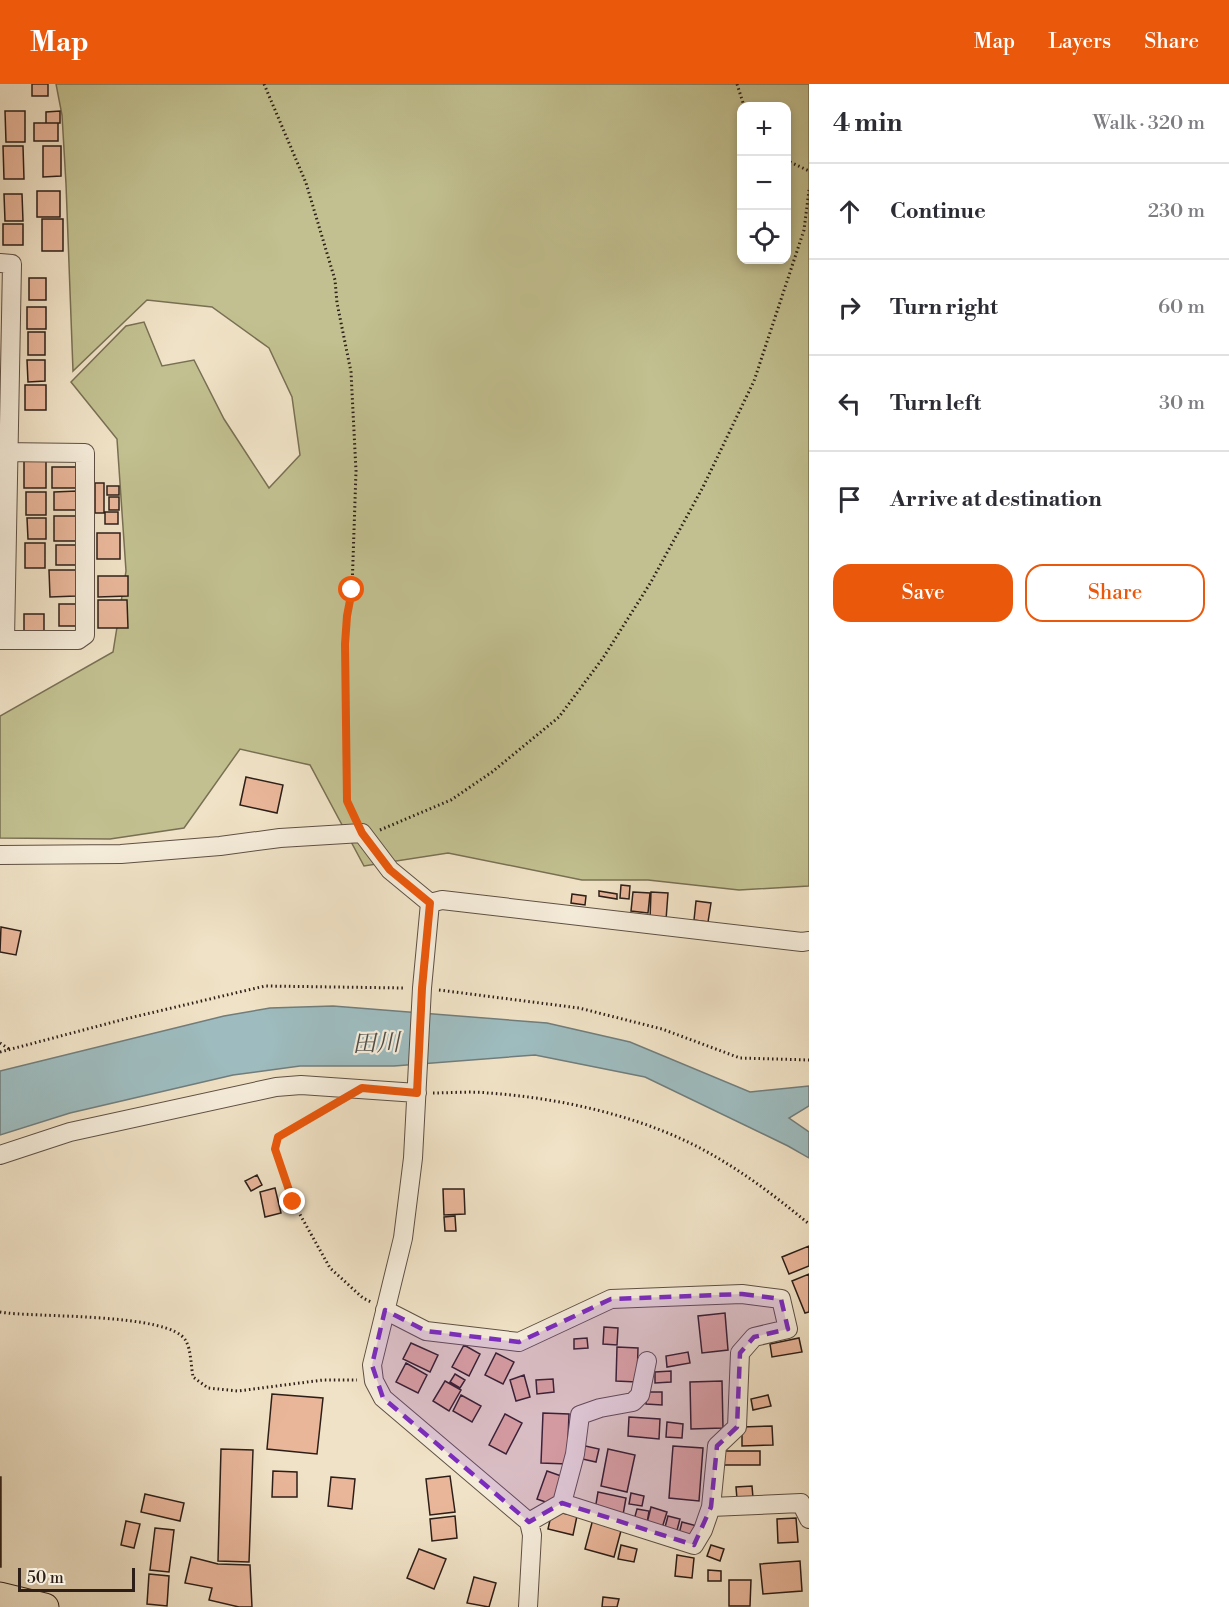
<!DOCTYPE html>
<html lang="en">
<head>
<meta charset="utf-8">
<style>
  :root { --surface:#fff; --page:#f2f2f3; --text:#2b2b33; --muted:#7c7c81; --line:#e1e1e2; --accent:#ea580c }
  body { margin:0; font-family:"Libre Bodoni","Noto Serif JP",serif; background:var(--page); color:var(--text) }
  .controls { position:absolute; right:18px; top:18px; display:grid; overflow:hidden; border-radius:12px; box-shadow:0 3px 9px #0003 }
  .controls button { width:54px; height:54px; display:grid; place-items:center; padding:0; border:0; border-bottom:2px solid var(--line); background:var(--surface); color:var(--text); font:30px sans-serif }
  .scale { position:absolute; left:18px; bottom:15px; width:117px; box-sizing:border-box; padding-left:6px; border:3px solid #2d1f18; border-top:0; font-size:16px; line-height:21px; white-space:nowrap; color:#2d1f18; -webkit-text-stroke:4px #f5ecda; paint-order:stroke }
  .stop { position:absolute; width:18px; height:18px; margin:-14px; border:4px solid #ea580c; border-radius:50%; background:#fff }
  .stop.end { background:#ea580c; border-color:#fff; box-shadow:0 2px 6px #0008 }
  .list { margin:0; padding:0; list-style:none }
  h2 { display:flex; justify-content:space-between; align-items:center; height:78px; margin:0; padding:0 24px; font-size:26px }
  h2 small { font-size:20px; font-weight:400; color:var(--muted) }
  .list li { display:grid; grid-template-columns:39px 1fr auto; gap:18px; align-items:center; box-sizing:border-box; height:96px; padding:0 24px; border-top:2px solid var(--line) }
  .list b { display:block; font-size:22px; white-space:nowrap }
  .list em { font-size:20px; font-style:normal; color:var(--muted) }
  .actions { display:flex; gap:12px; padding:18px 24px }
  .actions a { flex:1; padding:14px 0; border:2px solid var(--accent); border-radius:18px; text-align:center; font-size:21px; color:var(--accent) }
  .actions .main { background:var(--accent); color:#fff }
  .icon { flex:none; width:33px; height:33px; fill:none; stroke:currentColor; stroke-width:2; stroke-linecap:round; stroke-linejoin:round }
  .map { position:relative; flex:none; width:809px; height:1523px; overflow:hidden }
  header { display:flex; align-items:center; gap:36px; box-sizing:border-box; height:84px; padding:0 30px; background:var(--accent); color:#fff }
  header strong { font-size:28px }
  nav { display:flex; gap:33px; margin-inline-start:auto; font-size:21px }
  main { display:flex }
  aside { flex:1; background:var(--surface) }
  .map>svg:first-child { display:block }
  .green { fill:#c2c090; stroke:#787054; stroke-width:1.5; fill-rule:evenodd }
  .water { fill:#9ebcbf; stroke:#717d7c; stroke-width:1.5 }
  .building { fill:#e9b69a; stroke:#2d1f18; stroke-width:1.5 }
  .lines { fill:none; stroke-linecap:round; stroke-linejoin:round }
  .minor-casing { stroke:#5e5044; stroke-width:20 }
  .primary-casing { stroke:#2d1f18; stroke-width:29 }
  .path { stroke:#2d1f18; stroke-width:3; stroke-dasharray:1.5 3; stroke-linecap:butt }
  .minor { stroke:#f5ecda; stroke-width:18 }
  .primary { stroke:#f0e2c6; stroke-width:27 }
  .route { stroke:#ea580c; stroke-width:8 }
  .marked { fill:#7b2cbf; fill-opacity:0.2; stroke:#7b2cbf; stroke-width:4.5; stroke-dasharray:12 8; stroke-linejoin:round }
  .labels { text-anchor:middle; stroke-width:4.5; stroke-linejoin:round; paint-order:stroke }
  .water-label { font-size:24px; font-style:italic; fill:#4f4e4a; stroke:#f5ecda }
</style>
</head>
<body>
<header>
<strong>Map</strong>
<nav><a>Map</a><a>Layers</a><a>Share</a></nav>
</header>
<main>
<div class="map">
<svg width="809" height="1523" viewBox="0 0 809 1523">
  <rect width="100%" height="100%" fill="#f0e2c6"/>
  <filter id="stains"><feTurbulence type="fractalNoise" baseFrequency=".00333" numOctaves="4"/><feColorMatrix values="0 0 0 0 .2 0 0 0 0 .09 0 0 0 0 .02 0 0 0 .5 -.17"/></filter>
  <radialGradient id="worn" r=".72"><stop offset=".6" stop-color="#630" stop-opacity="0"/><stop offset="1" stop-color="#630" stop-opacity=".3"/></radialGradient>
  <path class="green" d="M56,0H809V802L739,806L648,796H582L448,769L364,782L310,681L240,665L184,744L110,755L0,754V632L113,568L126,487L117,355L71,298L126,242L144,238L162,282L194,276L224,335L269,404L300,371L292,313L269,264L212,223L147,216L73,287L66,100L62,31ZM742,22H786V176H742Z"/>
  <path class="water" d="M333,922L547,939L630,958L750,1008L809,1002V1022L789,1034L809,1048V1074L788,1062L645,993L535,971L394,982H300L233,991L70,1029L0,1051V987L224,932L270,924Z"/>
  <path class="building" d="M32,0H48V12H32Z
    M5,27H25V58H6Z
    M60,27V39H46V28Z
    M34,39H58V57H34Z
    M3,62H23L24,95H4Z
    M43,62H61V92L43,93Z
    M37,107H60V133H37Z
    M4,110H22L23,137H5Z
    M42,135H63V167H42Z
    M3,140H23V161H3Z
    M29,194H46V216H29Z
    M27,223H46V245H27Z
    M28,248H45V271H28Z
    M27,276H45V297L28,298Z
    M25,301H46V326H25Z
    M24,376H46V404H24Z
    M52,383H76V404H52Z
    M95,399H104V429H95Z
    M107,402H119V411H107Z
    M77,407V426H54V408Z
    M26,408H46V431H26Z
    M109,413H119V426H109Z
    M105,428H118V440H105Z
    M54,432H76V457H54Z
    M27,434H46V455H28Z
    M97,449H120V475H97Z
    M25,459H45V484H25Z
    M56,461H77L78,481H56Z
    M49,486H76V512L50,513Z
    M98,492H128V512L98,513Z
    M98,516H127L128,544H98Z
    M59,520H78V542H59Z
    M24,530H44V547L24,548Z
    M246,693L283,701L277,729L240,721Z
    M621,801L630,802L629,815L620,814Z
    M599,807L617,810V815L599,812Z
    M633,808L650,809L648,829L631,827Z
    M651,808L668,809L666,836L650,835Z
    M572,810L586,812L585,821L571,819Z
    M696,817L711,819L708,838L694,836Z
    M1,843L21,847L16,871L0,868Z
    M257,1091L262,1101L251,1107L245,1097Z
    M275,1104L281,1129L265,1133L260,1108Z
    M443,1105H464L465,1130L444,1131Z
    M455,1132L456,1147H445L444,1133Z
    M809,1162V1182L789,1190L782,1173Z
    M809,1190V1228L805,1229L792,1197Z
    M725,1229L728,1266L702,1269L698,1232Z
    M604,1243L618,1244L617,1261L603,1260Z
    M587,1254L588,1264L574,1265V1255Z
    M799,1254L802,1268L772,1273L770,1260Z
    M411,1259L438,1271L430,1288L403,1275Z
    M464,1261L480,1270L469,1292L452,1283Z
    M617,1263L638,1264L637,1298L616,1297Z
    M688,1268L690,1279L667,1283L666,1272Z
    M496,1269L514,1278L503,1300L485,1291Z
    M406,1279L427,1291L418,1309L396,1298Z
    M671,1287V1298L655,1299V1288Z
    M455,1290L465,1296L460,1304L450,1298Z
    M524,1291L530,1313L516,1317L510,1296Z
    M553,1295L554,1308L537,1310L536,1296Z
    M445,1297L461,1306L449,1327L433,1317Z
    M722,1297L723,1344L691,1345L690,1298Z
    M646,1308H662V1321L646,1320Z
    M272,1310L323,1314L317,1370L267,1365Z
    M461,1311L481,1322L472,1338L453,1327Z
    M768,1311L771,1322L753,1326L751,1315Z
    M543,1329L569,1330L567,1380L541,1379Z
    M505,1330L522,1339L506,1370L489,1361Z
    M629,1333L660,1335L659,1355L628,1352Z
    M667,1338L683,1340L682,1354L666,1353Z
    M772,1342L773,1361L742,1362V1343Z
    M581,1361L599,1365L596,1378L578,1374Z
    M673,1362L703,1364L699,1417L669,1414Z
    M221,1365L253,1366L249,1478L218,1477Z
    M608,1365L635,1371L627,1408L601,1402Z
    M723,1367H760V1381H723Z
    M273,1387L297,1388V1413H272Z
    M547,1387L564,1393L554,1421L537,1415Z
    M450,1392L455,1428L430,1431L426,1395Z
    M0,1393H1V1483H0Z
    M331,1393L355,1395L352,1425L328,1422Z
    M752,1402L753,1414L737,1415L736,1403Z
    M598,1408L626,1414L623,1431L595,1426Z
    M631,1409L644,1412L642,1422L629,1420Z
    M145,1410L184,1419L180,1437L141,1428Z
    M651,1423L667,1428L662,1444L647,1439Z
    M637,1425L649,1427L647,1439L634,1436Z
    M552,1427L577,1432L573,1451L548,1445Z
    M455,1432L457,1454L432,1457L430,1435Z
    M668,1432L680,1435L676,1450L664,1447Z
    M796,1434L798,1458L778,1459L777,1435Z
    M593,1435L622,1443L614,1473L585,1465Z
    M126,1437L140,1440L134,1464L121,1461Z
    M682,1438L697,1442L693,1454L679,1450Z
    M155,1444L174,1446L169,1488L150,1486Z
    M621,1461L637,1465L634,1478L618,1475Z
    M711,1461L724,1465L720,1477L707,1472Z
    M419,1465L446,1475L434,1505L407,1494Z
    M677,1471L694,1474L692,1494L675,1492Z
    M191,1473L218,1480L250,1481L252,1523H239L209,1516L212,1504L185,1499Z
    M800,1477L802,1507L763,1510L760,1480Z
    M708,1486L721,1487V1497H708Z
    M149,1490L169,1492L167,1522L147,1520Z
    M474,1493L496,1499L489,1523L467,1519Z
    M729,1496H751L750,1522H729Z
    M603,1513L619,1515L617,1523H602Z"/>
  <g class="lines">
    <defs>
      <path id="minor" d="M0,179L12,180L5,556
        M0,368L85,369V551L78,556H0
        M0,771L121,770L220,762L280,754L362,749L390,786L430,819L422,904L413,1074L403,1154L372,1281L374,1297L383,1314L529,1438L532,1451L528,1523
        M430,819L442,816L802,858L809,857
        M0,1071L70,1048L276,1003L301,1001L417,1009
        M385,1226L426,1247L519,1258L611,1215L742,1210L781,1215L788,1245L754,1253L740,1269L737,1343L717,1362L711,1423
        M562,1419L575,1370L580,1331L600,1324L633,1318L640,1311L647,1277
        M529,1438L562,1419L694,1461L703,1446L711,1423L801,1419L809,1435"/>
      <path id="primary" d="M0,1512L45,1523"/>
    </defs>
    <use href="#minor" class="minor-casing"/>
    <use href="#primary" class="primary-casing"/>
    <path class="path" d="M264,0L306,99L335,196L337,219L351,288L356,387L352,506L347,532L345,560L347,717L354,732
      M737,0L744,22
      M786,76L809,87
      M380,746L451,716L492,688L559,633L603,574L651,498L703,403L754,297L804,146L809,106
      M439,906L579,924L662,945L740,974L809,976
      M0,959L9,965
      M0,968L125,935L265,902L405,904
      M433,1009C451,1009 470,1007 488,1009C563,1014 651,1034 716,1073C749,1092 780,1116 809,1140
      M335,1020L278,1053L275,1065L293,1118L330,1184L363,1214L371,1218
      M0,1228C32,1234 171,1228 186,1257C191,1266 191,1282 193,1293L208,1304L238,1307L323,1296H357"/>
    <use href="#minor" class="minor"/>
    <use href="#primary" class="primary"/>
  </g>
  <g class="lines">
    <path class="route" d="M293,1118L275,1065L278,1053L362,1004L417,1009L422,904L430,819L390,786L362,749L347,717L345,560L347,532L352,506"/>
  </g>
  <path class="marked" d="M742,1210L781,1215L788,1245L754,1253L740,1269L737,1343L717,1362L711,1423L694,1461L562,1419L529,1438L383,1314L372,1281L385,1226L426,1247L519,1258L611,1215Z"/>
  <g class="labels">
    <g class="water-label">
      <text transform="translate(376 959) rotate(-2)" y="8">田川</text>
    </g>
  </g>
  <rect width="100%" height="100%" filter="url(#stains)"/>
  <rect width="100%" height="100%" fill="url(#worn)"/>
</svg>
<div class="controls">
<button>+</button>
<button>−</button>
<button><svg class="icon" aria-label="locate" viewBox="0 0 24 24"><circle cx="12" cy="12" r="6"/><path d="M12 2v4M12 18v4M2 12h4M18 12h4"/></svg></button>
</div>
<div class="scale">50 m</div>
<div class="stop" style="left:352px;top:506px"></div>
<div class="stop end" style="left:293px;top:1118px"></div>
</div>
<aside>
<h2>4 min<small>Walk · 320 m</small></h2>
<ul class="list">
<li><svg class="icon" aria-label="ahead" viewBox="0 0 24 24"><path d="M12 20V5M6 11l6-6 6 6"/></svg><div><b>Continue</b></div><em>230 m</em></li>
<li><svg class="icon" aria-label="right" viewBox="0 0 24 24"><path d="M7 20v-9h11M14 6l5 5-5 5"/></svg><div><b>Turn right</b></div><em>60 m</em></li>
<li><svg class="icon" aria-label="left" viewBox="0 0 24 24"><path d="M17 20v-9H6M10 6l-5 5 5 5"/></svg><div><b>Turn left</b></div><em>30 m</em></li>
<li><svg class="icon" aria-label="arrive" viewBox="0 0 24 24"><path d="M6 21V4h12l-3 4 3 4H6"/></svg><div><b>Arrive at destination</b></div></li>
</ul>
<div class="actions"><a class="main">Save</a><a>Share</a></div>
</aside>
</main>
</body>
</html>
